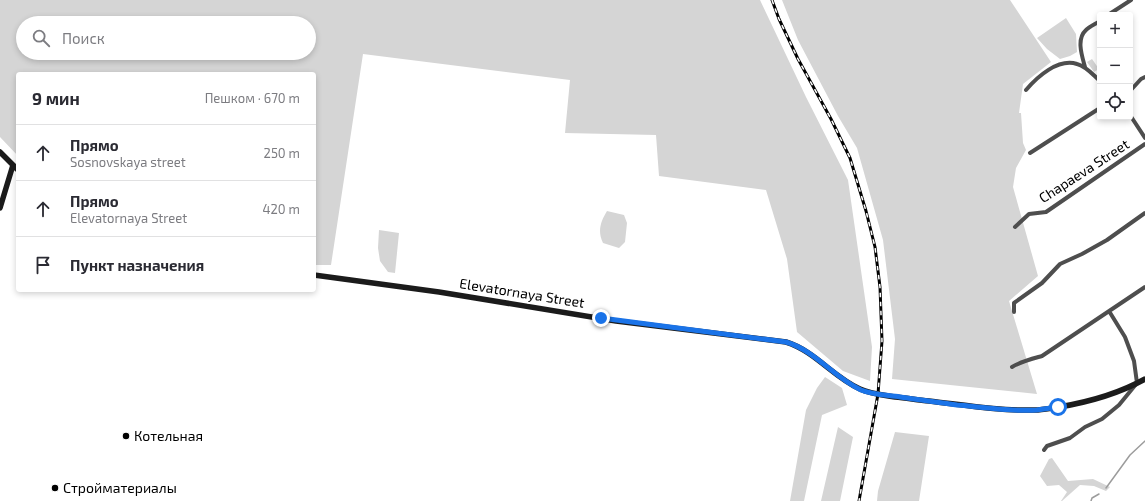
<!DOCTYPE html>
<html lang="ru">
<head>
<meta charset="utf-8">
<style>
  :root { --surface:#fff; --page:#f2f2f3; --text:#2b2b33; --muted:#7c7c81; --line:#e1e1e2 }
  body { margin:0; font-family:"Exo 2",sans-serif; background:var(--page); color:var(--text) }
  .controls { position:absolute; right:12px; top:12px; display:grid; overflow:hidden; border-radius:4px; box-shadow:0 2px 6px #0003 }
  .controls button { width:36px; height:36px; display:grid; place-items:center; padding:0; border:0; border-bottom:1px solid var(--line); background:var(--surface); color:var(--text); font:20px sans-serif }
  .stop { position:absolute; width:12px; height:12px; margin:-9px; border:3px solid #1a73e8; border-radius:50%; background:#fff }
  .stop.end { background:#1a73e8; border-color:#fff; box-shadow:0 1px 4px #0008 }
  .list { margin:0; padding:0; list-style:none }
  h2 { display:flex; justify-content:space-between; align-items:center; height:52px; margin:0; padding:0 16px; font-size:17px }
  h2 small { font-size:13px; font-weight:400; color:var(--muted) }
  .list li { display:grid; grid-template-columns:26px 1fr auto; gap:12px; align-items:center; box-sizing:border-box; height:56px; padding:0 16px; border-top:1px solid var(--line) }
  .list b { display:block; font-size:15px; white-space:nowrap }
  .list p { margin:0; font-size:13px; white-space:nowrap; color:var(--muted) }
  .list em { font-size:13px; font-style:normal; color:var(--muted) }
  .icon { flex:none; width:22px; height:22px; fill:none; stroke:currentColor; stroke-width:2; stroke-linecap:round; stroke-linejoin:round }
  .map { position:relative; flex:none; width:1145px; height:501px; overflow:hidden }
  .search { position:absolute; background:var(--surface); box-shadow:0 2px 6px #0003; left:16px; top:16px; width:300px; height:44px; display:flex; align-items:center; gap:10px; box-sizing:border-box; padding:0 14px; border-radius:22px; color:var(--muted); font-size:15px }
  .panel { position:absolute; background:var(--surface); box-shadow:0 2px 6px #0003; left:16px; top:72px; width:300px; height:220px; border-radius:4px }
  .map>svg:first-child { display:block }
  .green { fill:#d5d5d5; fill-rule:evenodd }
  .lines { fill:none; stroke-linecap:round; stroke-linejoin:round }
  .stream { stroke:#9c9c9c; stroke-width:1.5 }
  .street { stroke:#4e4e4e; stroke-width:4 }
  .secondary { stroke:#1b1b1b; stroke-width:5.5 }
  .rail-casing { stroke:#000; stroke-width:3 }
  .rail { stroke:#fff; stroke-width:1.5; stroke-dasharray:4.5; stroke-linecap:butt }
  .route { stroke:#1a73e8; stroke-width:5 }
  .poi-dot { fill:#000; stroke:#fff; stroke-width:1.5 }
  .labels { text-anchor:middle; stroke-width:3; stroke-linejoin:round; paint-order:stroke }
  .street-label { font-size:14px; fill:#000; stroke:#fff }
  .poi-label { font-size:14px; fill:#000; stroke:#fff; text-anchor:start }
</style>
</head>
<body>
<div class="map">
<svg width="1145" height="501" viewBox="0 0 1145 501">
  <rect width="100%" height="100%" fill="#fff"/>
  <path class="green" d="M0,0H760L806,97L848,180L872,347L870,381L843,371L797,332L787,259L766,190L659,176L656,135L565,133L570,80L363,54L331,265H315L314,74H18V156L0,137ZM23,23H309V53H23Z
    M782,0H1010L1051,62L1023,84L1019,113H1021L1023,143L1026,150L1016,168L1013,187L1038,276L1009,301L1037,394L892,379L895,339L883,240L857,148L838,116L798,40Z
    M1066,18L1076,34L1077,52L1070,56L1060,59L1047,49L1037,38Z
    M1092,59L1099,69L1094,72L1087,62Z
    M607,211L624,215L627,223L625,242L619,248L603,243C597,231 601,221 607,211Z
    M379,230L399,233L395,273L388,272L380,261L378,248Z
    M825,377L842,388L847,405L822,415L804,501H790L806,410L817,388Z
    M838,427L853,437L840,501H821Z
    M895,432L929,436L919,501H877L878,491Z
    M1052,458L1068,481L1093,479L1110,487L1106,491L1094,486L1080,485L1062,501H1061L1067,492L1059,485L1047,486L1040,476L1049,459Z"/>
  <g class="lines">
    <path class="stream" d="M1106,488L1130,455L1145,441
      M1091,501L1092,498L1099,494"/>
    <path class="street" d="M1108,15L1131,0
      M1085,67C1082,56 1076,39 1086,30C1090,26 1096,24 1100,21
      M1026,90C1037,77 1058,58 1077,64C1086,66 1093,75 1100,81
      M1130,91L1141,79L1145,77
      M1130,115L1145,138
      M1030,153L1100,108
      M1015,227L1029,214L1046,212L1145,144
      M1014,312V303L1042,283L1060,264L1082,254L1107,240L1145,213
      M1012,367C1022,361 1031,359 1042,356L1145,287
      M1044,450L1047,446L1070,438L1085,427L1102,419L1119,405L1137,383L1134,361L1125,337L1109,311"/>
    <path class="secondary" d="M0,152L18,170
      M0,208L13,165
      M314,275L439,292L616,321L786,342C815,351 833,377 860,389C871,394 884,395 895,397C907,398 917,400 929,401C964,405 999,411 1035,410C1043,410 1051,408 1059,407C1089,402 1118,394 1145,379"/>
    <defs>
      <path id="rail" d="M772,0L779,19L798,59L831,119L850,158L866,211L875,247L880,287L882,341L878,394L859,501"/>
    </defs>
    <use href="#rail" class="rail-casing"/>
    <use href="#rail" class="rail"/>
  </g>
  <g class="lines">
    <path class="route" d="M601,318L786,342C816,351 833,377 861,390C873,395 887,395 900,397C919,400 938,402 957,405C983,407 1011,412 1037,410C1044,409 1051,408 1058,407"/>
  </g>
  <g class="poi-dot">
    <circle cx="126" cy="436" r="4"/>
    <circle cx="55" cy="488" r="4"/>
  </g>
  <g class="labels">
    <g class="street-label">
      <text transform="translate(1084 171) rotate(-33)" y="5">Chapaeva Street</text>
      <text transform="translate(522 293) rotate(9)" y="5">Elevatornaya Street</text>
    </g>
    <g class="poi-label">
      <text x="134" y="441">Котельная</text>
      <text x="63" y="493">Стройматериалы</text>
    </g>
  </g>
</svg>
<div class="controls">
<button>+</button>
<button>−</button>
<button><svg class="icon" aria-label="locate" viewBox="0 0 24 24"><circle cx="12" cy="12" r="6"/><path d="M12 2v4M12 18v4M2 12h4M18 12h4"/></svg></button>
</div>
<div class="stop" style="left:1058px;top:407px"></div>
<div class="stop end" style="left:601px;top:318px"></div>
<div class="search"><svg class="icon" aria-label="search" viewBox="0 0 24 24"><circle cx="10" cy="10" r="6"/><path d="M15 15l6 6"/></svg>Поиск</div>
<section class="panel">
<h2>9 мин<small>Пешком · 670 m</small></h2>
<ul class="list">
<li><svg class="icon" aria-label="ahead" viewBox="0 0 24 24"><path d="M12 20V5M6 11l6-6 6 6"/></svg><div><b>Прямо</b><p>Sosnovskaya street</p></div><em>250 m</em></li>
<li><svg class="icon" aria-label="ahead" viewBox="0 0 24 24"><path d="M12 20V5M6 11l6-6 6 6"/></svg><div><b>Прямо</b><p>Elevatornaya Street</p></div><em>420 m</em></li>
<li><svg class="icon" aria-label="arrive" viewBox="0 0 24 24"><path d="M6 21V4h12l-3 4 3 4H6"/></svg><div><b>Пункт назначения</b></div></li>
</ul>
</section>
</div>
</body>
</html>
